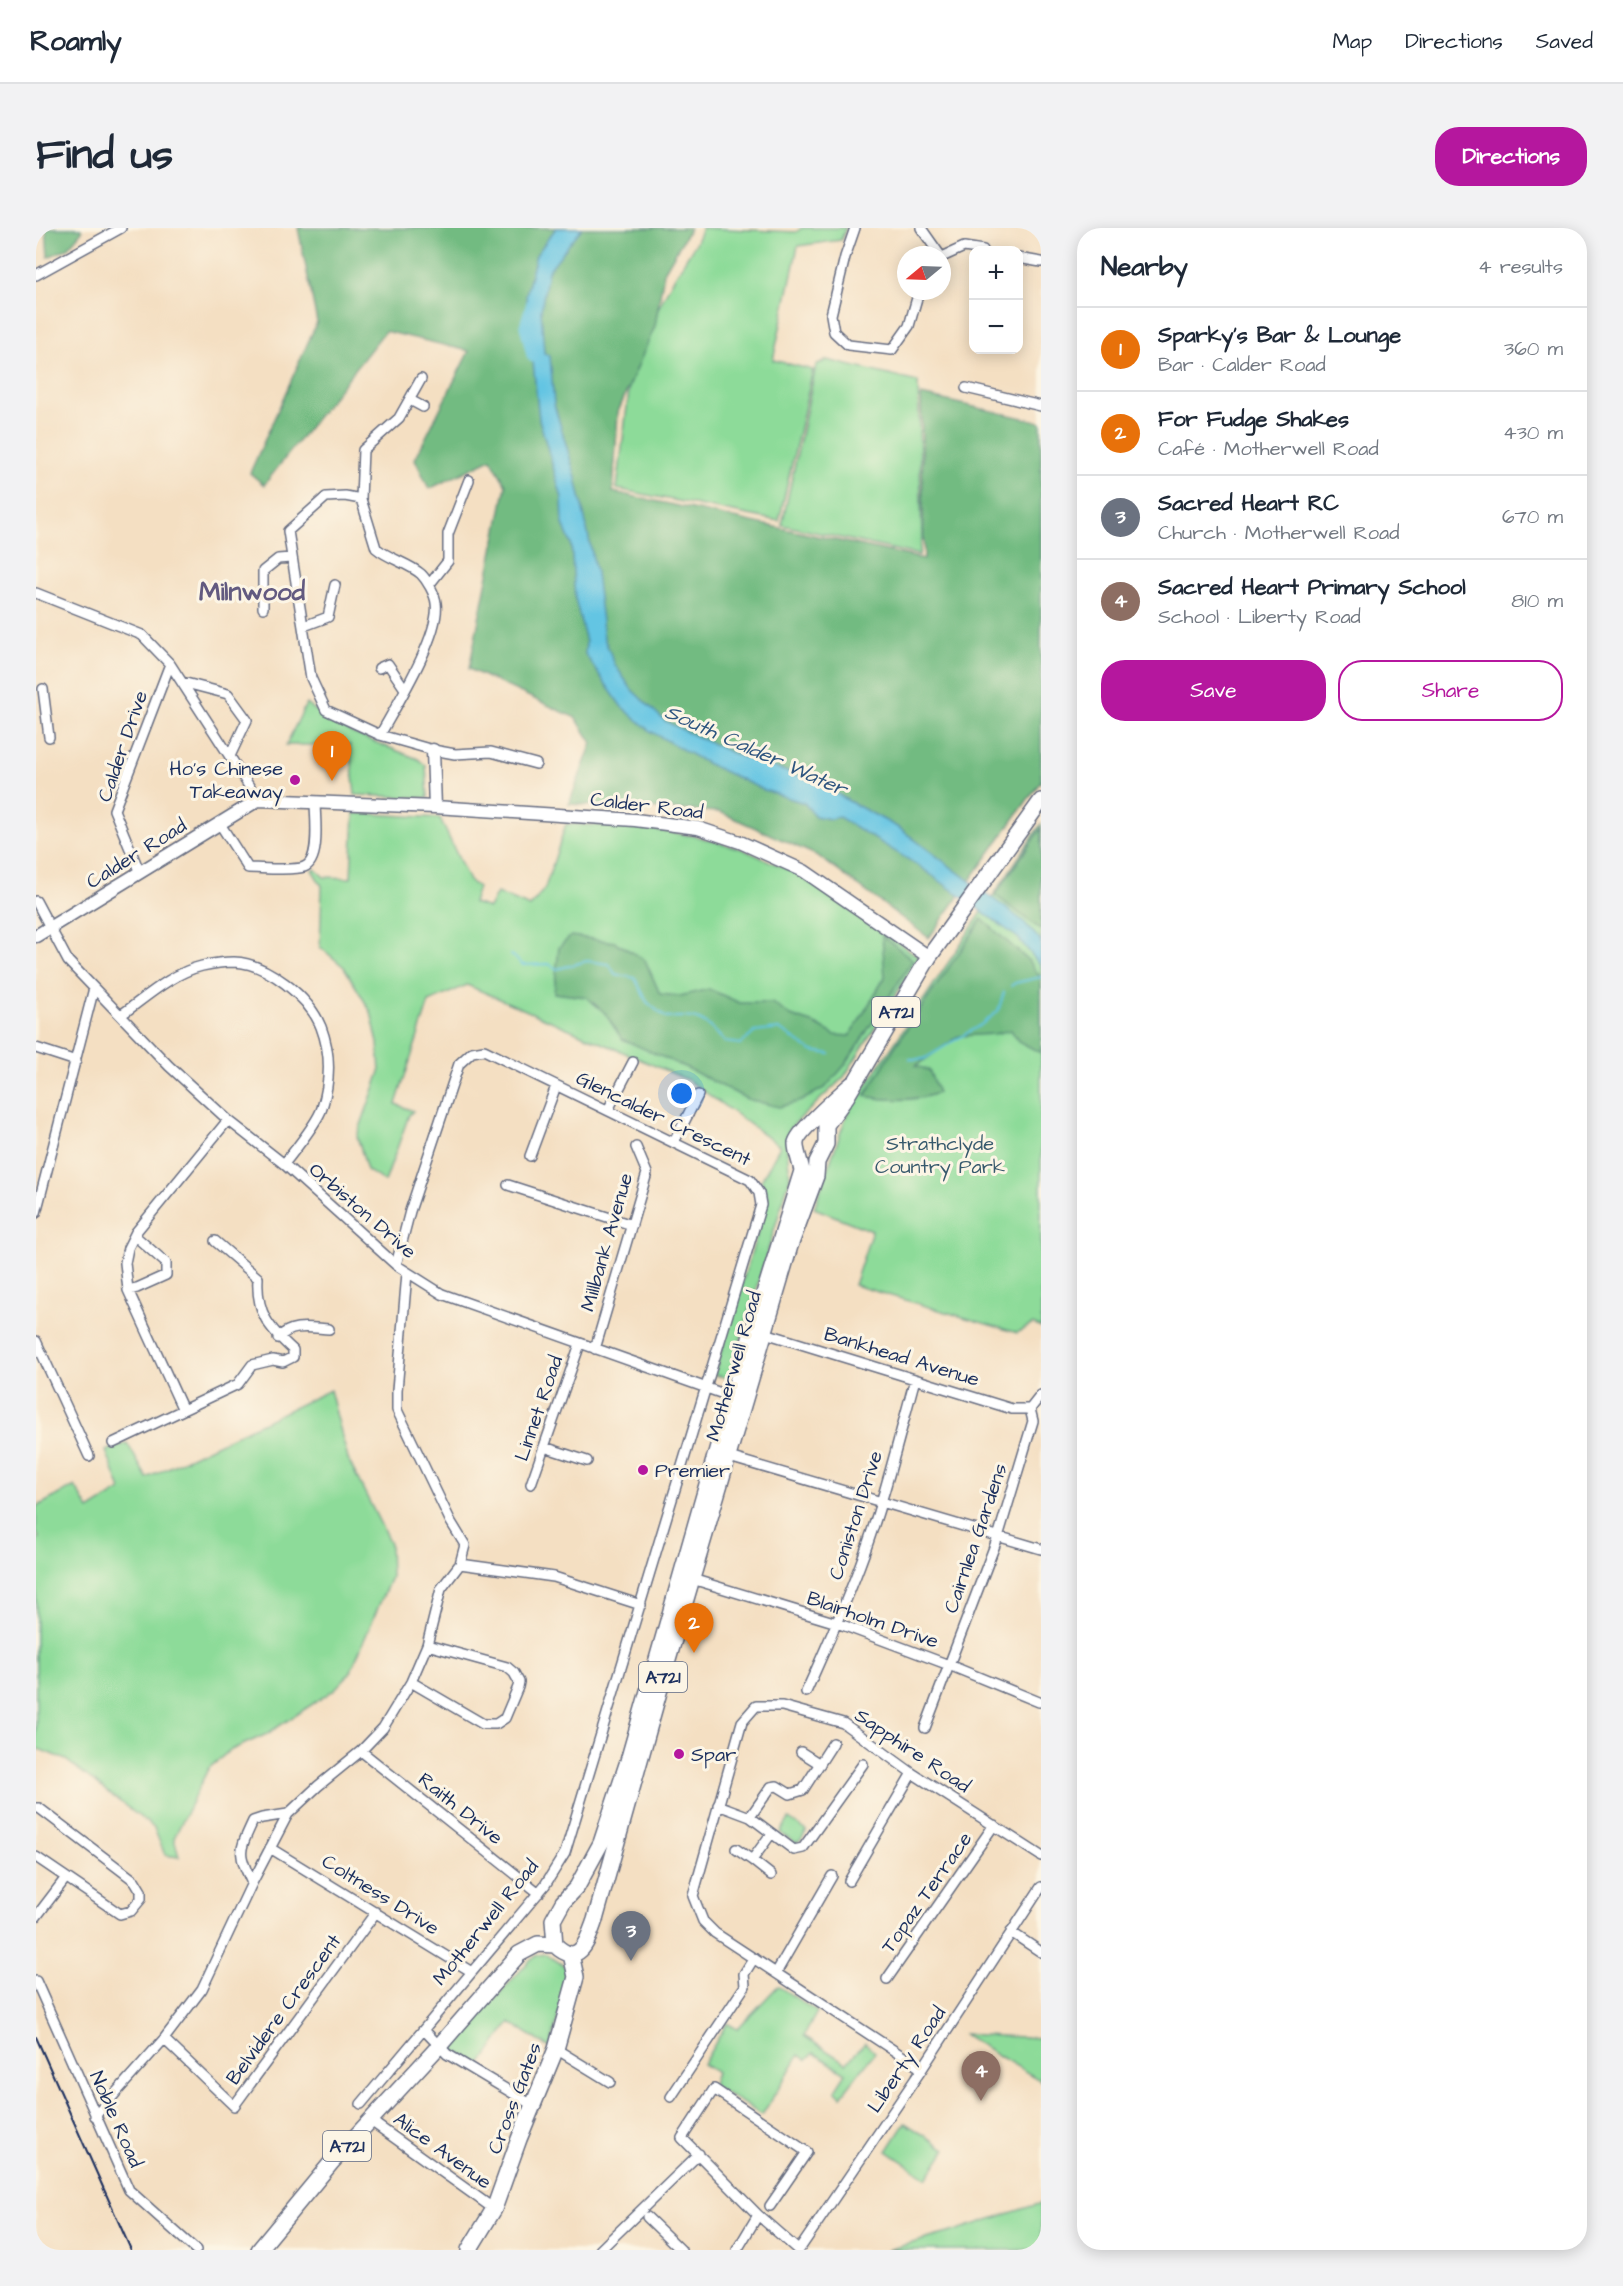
<!DOCTYPE html>
<html lang="en">
<head>
<meta charset="utf-8">
<style>
  :root { --surface:#fff; --page:#f2f2f3; --text:#1f2937; --muted:#747a83; --line:#e0e1e3; --accent:#b5179e }
  body { margin:0; font-family:"Architects Daughter",sans-serif; background:var(--page); color:var(--text) }
  .controls { position:absolute; right:18px; top:18px; display:grid; overflow:hidden; border-radius:12px; box-shadow:0 3px 15px #0003 }
  .controls button { width:54px; height:54px; display:grid; place-items:center; padding:0; border:0; border-bottom:2px solid var(--line); background:var(--surface); color:var(--text); font:30px sans-serif }
  .compass { position:absolute; left:861px; top:18px; width:54px; height:54px; border-radius:50%; background:var(--surface); box-shadow:0 3px 15px #0003; rotate:251deg }
  .you { position:absolute; left:646px; top:866px; width:21px; height:21px; margin:-15px; border:4px solid #fff; border-radius:50%; background:#1a73e8; box-shadow:0 0 0 9px #1a73e833 }
  .badge { display:grid; place-items:center; width:39px; height:39px; border-radius:50%; background:var(--accent); color:#fff; font-size:20px; font-weight:700 }
  .pin { position:absolute; translate:-50% -50px; filter:drop-shadow(0 2px 3px #0008) }
  .pin::after { content:''; position:absolute; top:32px; width:21px; height:18px; background:inherit; clip-path:polygon(0 0,100% 0,50% 100%) }
  .list { margin:0; padding:0; list-style:none }
  h2 { display:flex; justify-content:space-between; align-items:center; height:78px; margin:0; padding:0 24px; font-size:26px }
  h2 small { font-size:20px; font-weight:400; color:var(--muted) }
  .list li { display:grid; grid-template-columns:39px 1fr auto; gap:18px; align-items:center; box-sizing:border-box; height:84px; padding:0 24px; border-top:2px solid var(--line) }
  .list b { display:block; font-size:22px; white-space:nowrap }
  .list p { margin:0; font-size:20px; white-space:nowrap; color:var(--muted) }
  .list em { font-size:20px; font-style:normal; color:var(--muted) }
  .actions { display:flex; gap:12px; padding:18px 24px }
  .actions a { flex:1; padding:14px 0; border:2px solid var(--accent); border-radius:24px; text-align:center; font-size:21px; color:var(--accent) }
  .actions .main { background:var(--accent); color:#fff }
  .map { position:relative; flex:none; width:1005px; height:2022px; overflow:hidden; border-radius:24px }
  header { display:flex; align-items:center; gap:36px; box-sizing:border-box; height:84px; padding:0 30px; background:var(--surface); border-bottom:2px solid var(--line) }
  header strong { font-size:28px }
  nav { display:flex; gap:33px; margin-inline-start:auto; font-size:21px }
  .intro { display:flex; align-items:center; justify-content:space-between; box-sizing:border-box; height:144px; padding:0 36px }
  h1 { margin:0; font-size:42px }
  .button { padding:15px 27px; border-radius:24px; background:var(--accent); color:#fff; font-size:21px; font-weight:700 }
  main { display:flex; gap:36px; padding:0 36px }
  aside { flex:1; background:var(--surface); border-radius:24px; box-shadow:0 3px 15px #0003 }
  .map>svg:first-child { display:block }
  .green { fill:#8ddb99; stroke:#54857c; stroke-width:1.5 }
  .forest { fill:#72bb81; stroke:#467570; stroke-width:1.5 }
  .water { fill:#64c5e3; stroke:#407aa0; stroke-width:1.5 }
  .lines { fill:none; stroke-linecap:round; stroke-linejoin:round }
  .stream { stroke:#64c5e3; stroke-width:2 }
  .river { stroke:#64c5e3; stroke-width:15 }
  .minor-casing { stroke:#676d81; stroke-width:12 }
  .tertiary-casing { stroke:#676d81; stroke-width:15 }
  .primary-casing { stroke:#676d81; stroke-width:18 }
  .minor { stroke:#fff; stroke-width:9 }
  .tertiary { stroke:#fff; stroke-width:12 }
  .primary { stroke:#fff; stroke-width:15 }
  .rail { stroke:#1b2f5e; stroke-width:2 }
  .poi-dot { fill:#b5179e; stroke:#fcf5e5; stroke-width:2 }
  .labels { text-anchor:middle; stroke-width:6; stroke-linejoin:round; paint-order:stroke }
  .shield { fill:#fcf5e5; stroke:#5e6a86; stroke-width:1.5 }
  .shield-label { font-size:18px; font-weight:bold; fill:#1b2f5e }
  .street-label { font-size:20px; fill:#1b2f5e; stroke:#fcf5e5 }
  .poi-label { font-size:20px; fill:#1b2f5e; stroke:#fcf5e5; text-anchor:start }
  .park-label { font-size:20px; fill:#385a6d; stroke:#fcf5e5 }
  .water-label { font-size:21px; font-style:italic; fill:#2d547f; stroke:#fcf5e5 }
  .district-label { font-size:26px; font-weight:bold; fill:#625a80; stroke:#fcf5e5 }
</style>
</head>
<body>
<header>
<strong>Roamly</strong>
<nav><a>Map</a><a>Directions</a><a>Saved</a></nav>
</header>
<div class="intro"><h1>Find us</h1><a class="button">Directions</a></div>
<main>
<div class="map">
<svg width="1005" height="2022" viewBox="0 0 1005 2022">
  <rect width="100%" height="100%" fill="#fcf5e5"/>
  <filter id="ink" filterUnits="userSpaceOnUse"><feTurbulence type="fractalNoise" baseFrequency=".0167" numOctaves="2"/><feDisplacementMap in="SourceGraphic" scale="12" xChannelSelector="R" yChannelSelector="G"/><feConvolveMatrix kernelMatrix="1 2 1 2 8 2 1 2 1" color-interpolation-filters="sRGB"/></filter>
  <filter id="wash" filterUnits="userSpaceOnUse"><feTurbulence type="fractalNoise" baseFrequency=".008" numOctaves="4" result="noise"/><feDisplacementMap in="SourceGraphic" scale="24" xChannelSelector="R" yChannelSelector="G"/><feGaussianBlur stdDeviation="1.35" result="paint"/><feColorMatrix in="noise" values="0 0 0 0 0 0 0 0 0 0 0 0 0 0 0 0 0 1.4 0 .05"/><feComposite in="paint" operator="in"/></filter>
  <g filter="url(#wash)">
    <rect width="100%" height="100%" fill="#f4dfc2"/>
    <path class="green" d="M666,0L760,4L766,0H810L805,12L762,18L737,132L777,142L743,293L581,261L597,130L635,55L659,16Z
      M791,132L882,154L886,310L883,327L746,297L780,137Z
      M270,476L316,505L382,531L390,538L392,570L319,567L314,517H250Z
      M318,585L404,590L433,653L442,659L437,675L453,680L461,665L494,679L509,660L530,596L597,599L659,608L706,621L760,645L883,729L808,849L754,900L750,911L754,950L693,1150L678,1147L732,970L725,953L744,918L652,852L431,757L393,774L360,876L377,883L373,887L349,954L331,942L321,908L344,844L342,815L335,784L308,739L284,719L286,658L276,642L279,641L288,649L315,650Z
      M1005,596V1100L997,1096L981,1105L818,1057L836,1003L778,980L811,886Z
      M294,1162L312,1231L354,1315L355,1349L314,1445L298,1462L231,1506L193,1523L172,1541L138,1610L143,1629L129,1627L118,1600L30,1532L3,1521L0,1522V1312L3,1310L0,1303V1279L39,1258L53,1282L85,1262L70,1223L91,1215L111,1250Z
      M753,1591L771,1603L765,1612L760,1615L744,1605Z
      M510,1726L532,1740L533,1747L514,1820L474,1794L445,1837L414,1820L495,1731L502,1727Z
      M742,1758L781,1784L768,1808L810,1835L829,1815L839,1824L805,1868L799,1862L810,1845L778,1825L770,1832L763,1827L726,1887L676,1857L680,1844L667,1836L691,1795L701,1801Z
      M927,1806L1005,1810V1853Z
      M869,1895L910,1921L891,1950L851,1923Z
      M1005,1975V2022H851L912,2005Z"/>
    <path class="forest" d="M10,0H45L46,3L31,21L12,29Z
      M262,0H654L628,44L619,98L582,184L577,264L888,331L885,167L1005,194V553L893,710L782,628L684,584L533,576L556,515L540,490L433,441L470,257L455,231L393,261L379,231L433,123L349,103L228,257L214,245L281,94Z
      M1005,600V702L959,667Z
      M946,691L994,734L1005,751V825L982,813L975,802L958,806L923,808L880,838L893,842L902,865C879,873 853,873 829,868L858,820Z
      M846,707L877,732L809,837L790,859L765,873L743,879L711,871L653,841L586,811L568,784L550,769L518,765L523,719L535,708L579,714L609,732L624,766L644,768L673,761L704,775H736L755,788L779,796L799,807L814,808L849,749Z"/>
    <path class="water" d="M520,0H546L512,43L505,82L508,125L514,128L518,176L540,250L550,296L560,345L568,410L579,437L596,462L629,493L653,505L703,528L782,554L811,572L863,600L987,693L1005,713V738L982,710L955,690L883,638L803,589L794,591L779,588L768,575L728,562L670,535L614,503L585,478L549,426L550,414L539,370L535,316L527,296L526,270L503,191L490,67L500,27Z"/>
    <g class="lines">
      <path class="stream" d="M475,727L487,737L513,736L521,741L551,733L573,736L579,746L599,750L611,774L630,790C661,786 669,792 689,814L705,816L719,804L743,801L776,823L794,826
        M975,758L979,755L1005,749
        M874,831H888L946,796L962,783L968,764"/>
      <path class="river" d="M498,75L491,98L498,127"/>
    </g>
  </g>
  <g filter="url(#ink)">
    <g class="lines">
      <defs>
        <path id="minor" d="M819,0L809,29L795,87L798,104L812,117L856,122L873,98L883,63
          M885,0L904,27
          M906,29L928,19L947,22
          M982,30L1005,34
          M0,47L85,0
          M930,160L1005,178
          M374,172L387,179
          M325,271L309,268L290,269L252,303L275,450L290,482L344,507L397,522L419,526L455,524L500,536
          M393,357L412,333V306L433,252
          M0,365L106,407L134,436L222,572
          M227,380V343L242,331L255,330
          M268,398L292,389L299,357
          M343,440L352,436L369,461
          M146,454L192,466L211,492L194,528
          M7,461L13,509
          M344,507C360,478 405,406 400,375C399,366 391,352 385,346C372,335 353,331 340,320L325,271L327,222L363,190L385,151
          M184,596L212,640C224,640 259,643 268,639C285,633 279,589 279,574
          M104,645L78,582L134,436
          M0,673L32,733L133,838L192,892L248,936L360,1037L406,1066L696,1169
          M85,787C109,770 136,745 166,738C175,736 188,734 198,734C231,735 273,769 285,799C295,825 294,854 286,880C282,894 258,923 248,936
          M0,820L40,833
          M572,882L597,834
          M638,914L662,867
          M494,928L520,858
          M472,957L596,997
          M0,985L58,760
          M92,1062L101,1060L130,1047V1035L99,1008
          M729,1105L976,1181H994
          M242,1110C256,1095 275,1100 293,1101
          M0,1113L53,1228
          M559,1121L611,945L600,919
          M994,1181L1005,1167
          M147,1182L92,1062L89,1035L92,1020L100,1004L192,892
          M77,1215L202,1156L216,1137L237,1132L247,1134L257,1129V1122C233,1100 220,1085 222,1050L179,1013
          M508,1219L551,1233
          M693,1229L1005,1321
          M495,1256L544,1116
          M424,1336L518,1349L605,1377
          M656,1351L801,1395L913,1437L1003,1474
          M375,1454L447,1496H460L469,1490L482,1459L483,1454L478,1445L471,1439L391,1417
          M770,1464C789,1422 808,1380 824,1337C847,1276 862,1213 879,1151
          M889,1500L962,1309L997,1193L994,1181
          M325,1523L503,1665
          M765,1524L784,1536
          M682,1577L714,1589L758,1622L767,1620L827,1536
          M0,1580H3L99,1653L105,1663V1671L95,1683L84,1686L0,1629
          M714,1589L735,1559L741,1558L754,1566L767,1562L797,1515
          M234,1620L436,1744
          M700,1621L716,1632L735,1606
          M716,1632L735,1647
          M813,1653L876,1545
          M216,1655C201,1623 203,1624 217,1593L226,1590L252,1586
          M0,1689L29,1651
          M975,1704L1005,1724
          M740,1745L796,1648
          M851,1751L958,1597
          M0,1753L93,1962L160,2022
          M388,1802L411,1826L498,1878
          M128,1811L198,1878L340,1684
          M520,1821L574,1854
          M886,1841L679,1705L667,1693L657,1668L706,1494L720,1478H746L807,1495L876,1545L1005,1628
          M635,1869L709,1758L708,1746L718,1730
          M325,1876L509,1657L529,1625L725,977L723,965L714,952L448,822L436,824L423,836L374,983L360,1037
          M59,1888L128,1811L166,1761L216,1655L252,1586L282,1558L325,1523L347,1500L375,1454L391,1417L405,1361L424,1336L429,1317L415,1294L361,1182V1162L371,1045
          M335,1893L458,1981
          M734,1978L771,1924L678,1861L646,1910L722,1987L762,2022
          M611,1989L645,2022
          M564,2022L663,1926
          M701,2022L722,1987
          M763,2022L886,1841L1005,1659"/>
        <path id="tertiary" d="M397,522L399,579
          M0,708L222,572L399,579L599,592L662,600L704,614L768,643L893,729"/>
        <path id="primary" d="M816,856C806,865 761,904 760,915C759,921 765,936 766,943L696,1169L592,1533L565,1615L541,1659L527,1674L517,1692L519,1717C544,1741 552,1711 559,1692L632,1432L754,1018L780,948L781,934L790,916V897L811,868L893,729L1005,573
          M223,2022L295,1935L404,1817L483,1726L502,1716L519,1717
          M433,2022L458,1981L483,1911L520,1821L540,1749L535,1726"/>
      </defs>
      <use href="#minor" class="minor-casing"/>
      <use href="#tertiary" class="tertiary-casing"/>
      <use href="#primary" class="primary-casing"/>
      <use href="#minor" class="minor"/>
      <use href="#tertiary" class="tertiary"/>
      <use href="#primary" class="primary"/>
      <path class="rail" d="M0,1809L95,2022"/>
    </g>
  </g>
  <g class="poi-dot">
    <circle cx="259" cy="552" r="6"/>
    <circle cx="607" cy="1242" r="6"/>
    <circle cx="643" cy="1526" r="6"/>
  </g>
  <g class="labels">
    <g class="shield">
      <rect x="836" y="769" width="48" height="30" rx="4.5"/>
      <rect x="603" y="1434" width="48" height="30" rx="4.5"/>
      <rect x="287" y="1903" width="48" height="30" rx="4.5"/>
    </g>
    <g class="shield-label">
      <text x="860" y="790">A721</text>
      <text x="627" y="1455">A721</text>
      <text x="311" y="1924">A721</text>
    </g>
    <g class="street-label">
      <text transform="translate(86 518) rotate(-71)" y="7">Calder Drive</text>
      <text transform="translate(611 577) rotate(7)" y="7">Calder Road</text>
      <text transform="translate(100 625) rotate(-32)" y="7">Calder Road</text>
      <text transform="translate(628 890) rotate(26)" y="7">Glencalder Crescent</text>
      <text transform="translate(327 982) rotate(41)" y="7">Orbiston Drive</text>
      <text transform="translate(570 1014) rotate(-74)" y="7">Millbank Avenue</text>
      <text transform="translate(866 1128) rotate(17)" y="7">Bankhead Avenue</text>
      <text transform="translate(697 1138) rotate(-74)" y="7">Motherwell Road</text>
      <text transform="translate(502 1180) rotate(-71)" y="7">Linnet Road</text>
      <text transform="translate(819 1287) rotate(-72)" y="7">Coniston Drive</text>
      <text transform="translate(939 1310) rotate(-71)" y="7">Cairnlea Gardens</text>
      <text transform="translate(837 1391) rotate(19)" y="7">Blairholm Drive</text>
      <text transform="translate(877 1522) rotate(34)" y="7">Sapphire Road</text>
      <text transform="translate(425 1580) rotate(39)" y="7">Raith Drive</text>
      <text transform="translate(890 1664) rotate(-55)" y="7">Topaz Terrace</text>
      <text transform="translate(345 1666) rotate(32)" y="7">Coltness Drive</text>
      <text transform="translate(449 1694) rotate(-51)" y="7">Motherwell Road</text>
      <text transform="translate(247 1781) rotate(-54)" y="7">Belvidere Crescent</text>
      <text transform="translate(870 1831) rotate(-56)" y="7">Liberty Road</text>
      <text transform="translate(478 1870) rotate(-69)" y="7">Cross Gates</text>
      <text transform="translate(81 1891) rotate(66)" y="7">Noble Road</text>
      <text transform="translate(407 1922) rotate(36)" y="7">Alice Avenue</text>
    </g>
    <g class="poi-label">
      <text x="247" y="547" text-anchor="end">Ho's Chinese<tspan x="247" dy="23">Takeaway</tspan></text>
      <text x="619" y="1249">Premier</text>
      <text x="655" y="1533">Spar</text>
    </g>
    <g class="park-label">
      <text x="904" y="922">Strathclyde<tspan x="904" dy="23">Country Park</tspan></text>
    </g>
    <g class="water-label">
      <text transform="translate(720 522) rotate(24)" y="7">South Calder Water</text>
    </g>
    <g class="district-label">
      <text x="216" y="372">Milnwood</text>
    </g>
  </g>
</svg>
<div class="controls">
<button>+</button>
<button>−</button>
</div>
<svg class="compass" viewBox="-18 -18 36 36"><path d="M0-13l5 13h-10z" fill="#e53935"/><path d="M0 13l5-13h-10z" fill="#747a83"/></svg>
<div class="you"></div>
<div class="pin badge" style="left:296px;top:553px;background:#e8710a">1</div>
<div class="pin badge" style="left:658px;top:1425px;background:#e8710a">2</div>
<div class="pin badge" style="left:595px;top:1733px;background:#6b7280">3</div>
<div class="pin badge" style="left:945px;top:1873px;background:#8d6e63">4</div>
</div>
<aside>
<h2>Nearby<small>4 results</small></h2>
<ul class="list">
<li><span class="badge" style="background:#e8710a">1</span><div><b>Sparky's Bar &amp; Lounge</b><p>Bar · Calder Road</p></div><em>360 m</em></li>
<li><span class="badge" style="background:#e8710a">2</span><div><b>For Fudge Shakes</b><p>Café · Motherwell Road</p></div><em>430 m</em></li>
<li><span class="badge" style="background:#6b7280">3</span><div><b>Sacred Heart RC</b><p>Church · Motherwell Road</p></div><em>670 m</em></li>
<li><span class="badge" style="background:#8d6e63">4</span><div><b>Sacred Heart Primary School</b><p>School · Liberty Road</p></div><em>810 m</em></li>
</ul>
<div class="actions"><a class="main">Save</a><a>Share</a></div>
</aside>
</main>
</body>
</html>
